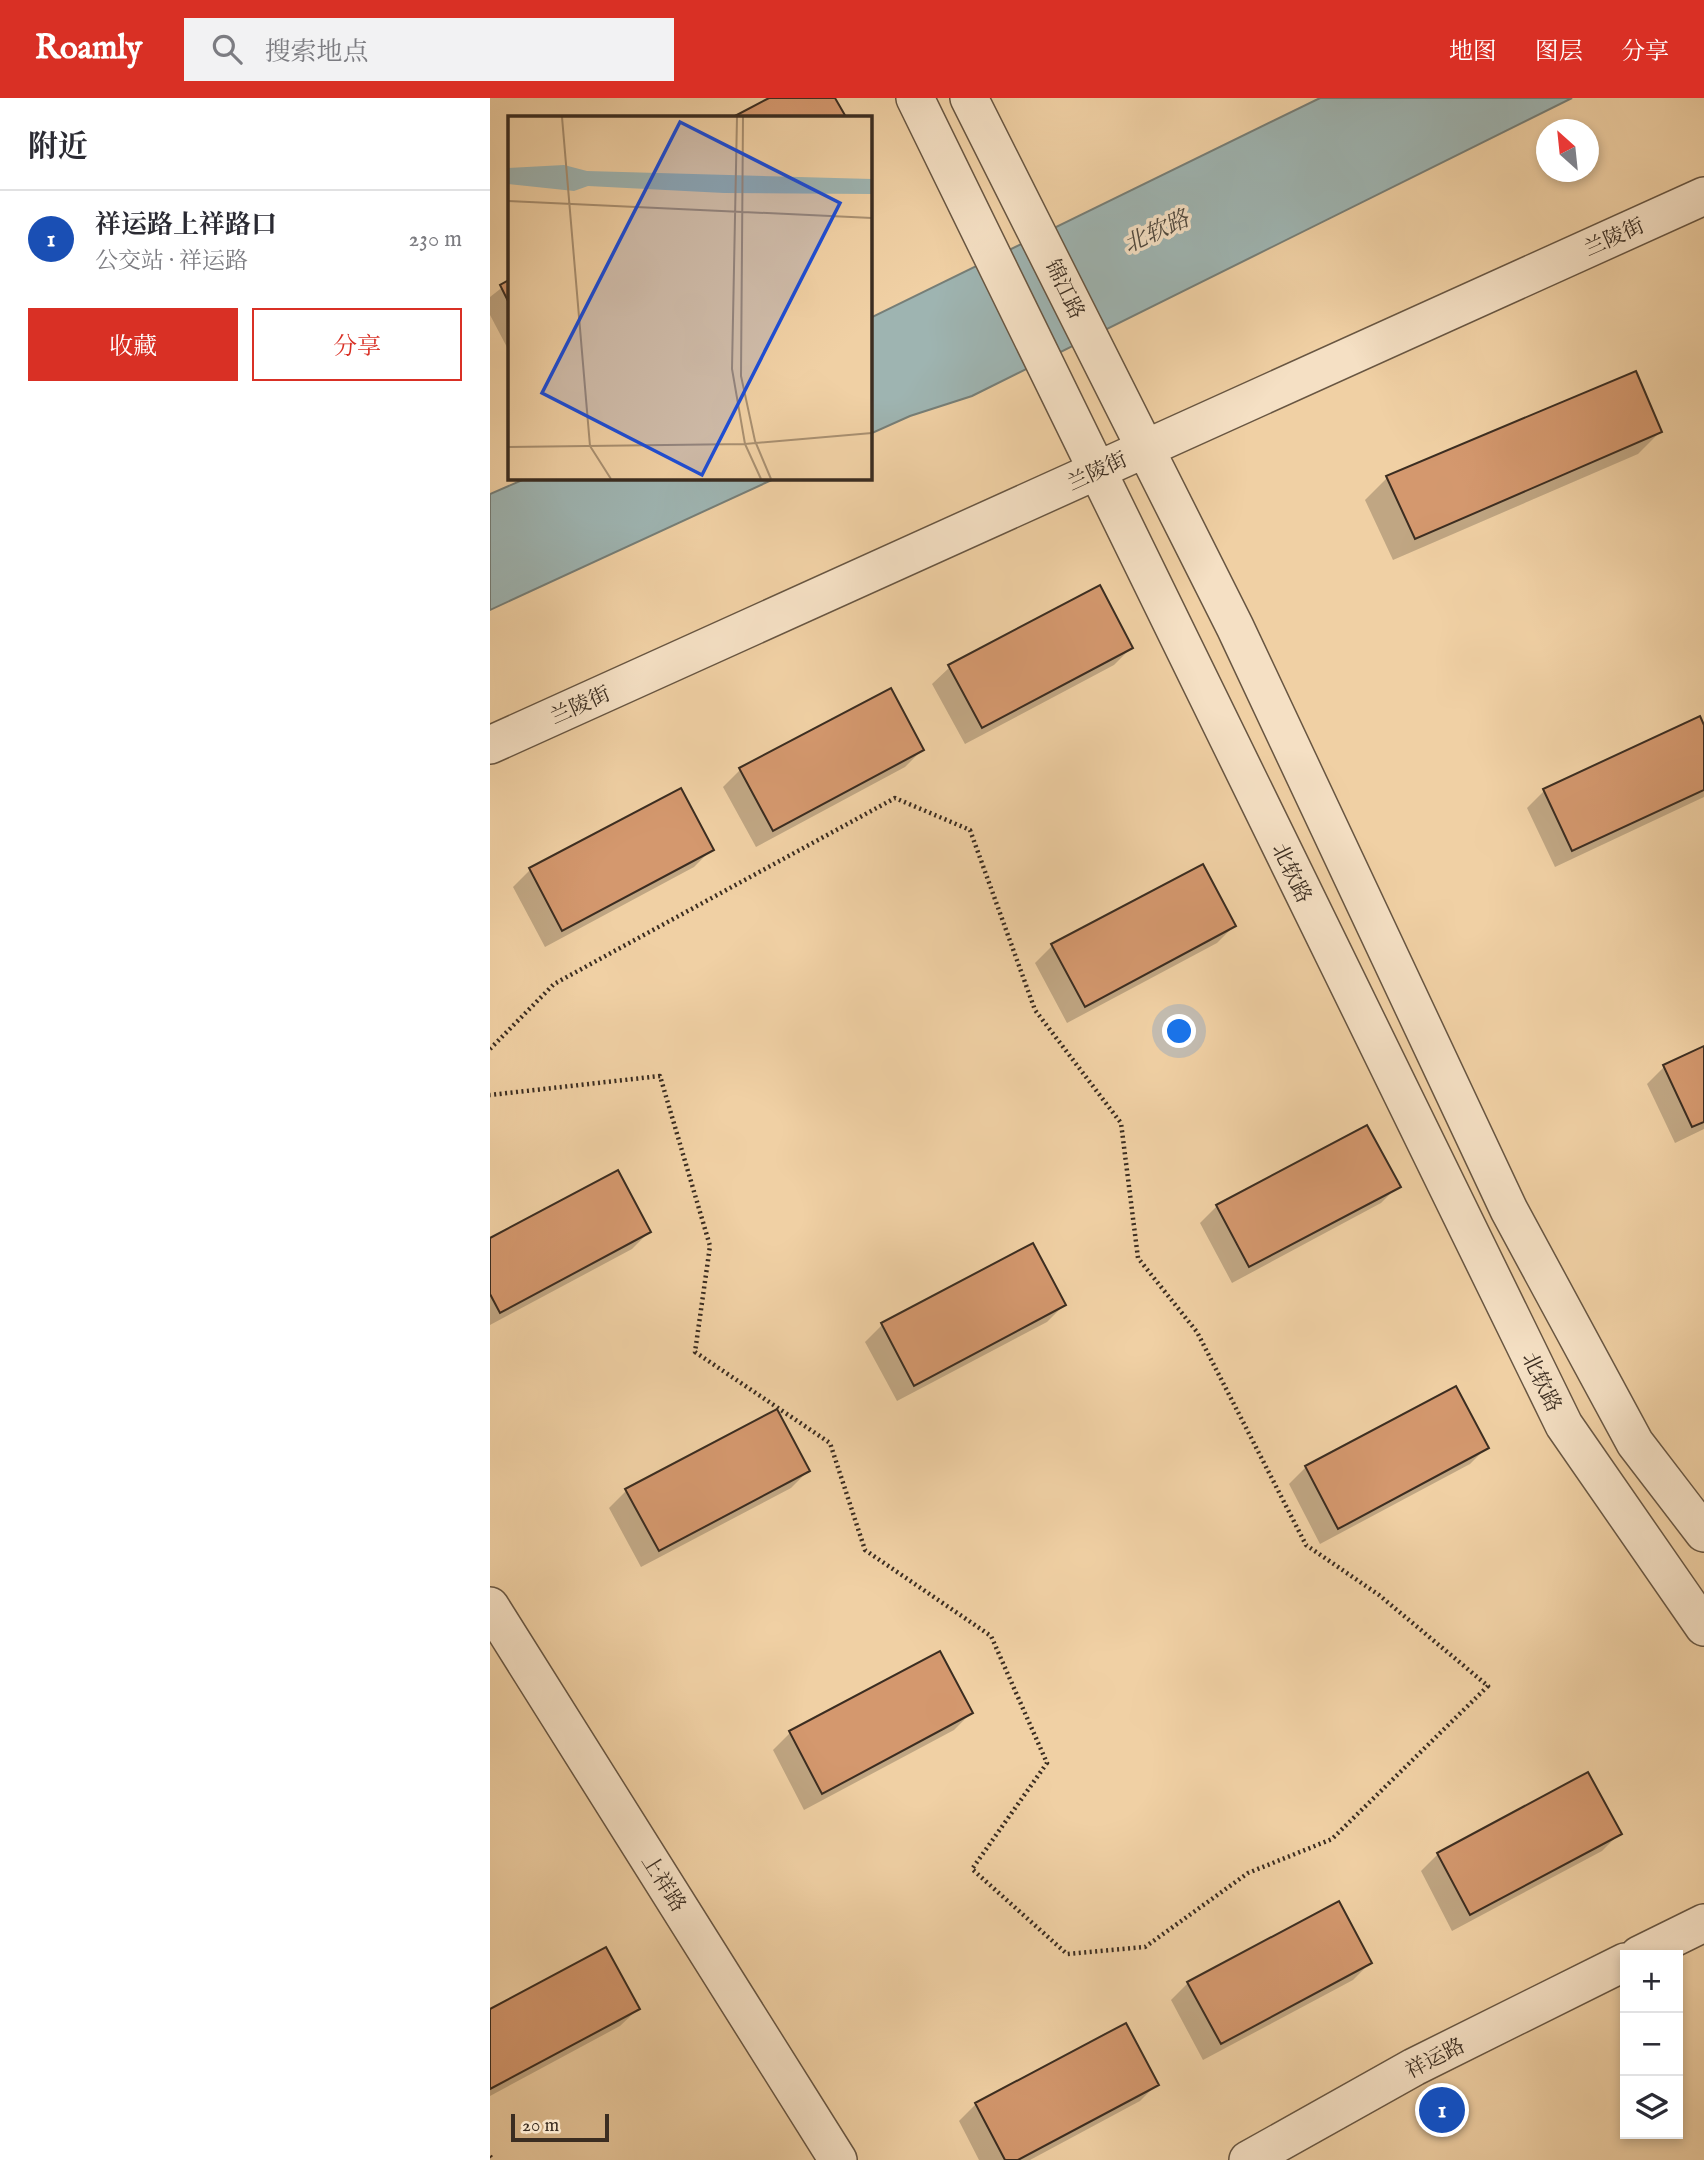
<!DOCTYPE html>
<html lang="zh">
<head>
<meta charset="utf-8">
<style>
  :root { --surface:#fff; --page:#f2f2f3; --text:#2b2b33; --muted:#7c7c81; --line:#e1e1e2; --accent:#d93025 }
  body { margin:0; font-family:"IM FELL English","Noto Serif SC",serif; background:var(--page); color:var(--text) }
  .controls { position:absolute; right:21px; bottom:21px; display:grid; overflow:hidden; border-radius:0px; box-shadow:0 4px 10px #0003 }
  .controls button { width:63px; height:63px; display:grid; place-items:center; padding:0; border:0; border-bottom:2px solid var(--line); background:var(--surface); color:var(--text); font:35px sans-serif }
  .compass { position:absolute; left:1046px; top:21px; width:63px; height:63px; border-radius:50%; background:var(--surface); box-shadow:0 4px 10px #0003; rotate:333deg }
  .scale { position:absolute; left:21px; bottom:18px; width:98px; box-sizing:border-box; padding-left:7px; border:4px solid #3b2d21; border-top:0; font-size:19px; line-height:24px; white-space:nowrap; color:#3b2d21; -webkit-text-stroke:5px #f5e0c4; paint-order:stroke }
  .you { position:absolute; left:690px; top:934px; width:24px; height:24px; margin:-18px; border:5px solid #fff; border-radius:50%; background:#1a73e8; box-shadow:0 0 0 10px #1a73e833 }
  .badge { display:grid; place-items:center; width:46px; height:46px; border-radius:50%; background:var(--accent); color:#fff; font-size:23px; font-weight:700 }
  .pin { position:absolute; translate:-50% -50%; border:4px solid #fff; box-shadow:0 2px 7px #0006 }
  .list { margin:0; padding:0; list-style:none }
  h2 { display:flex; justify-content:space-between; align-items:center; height:91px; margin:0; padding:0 28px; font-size:30px }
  h2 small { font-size:23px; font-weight:400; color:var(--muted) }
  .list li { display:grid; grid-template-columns:46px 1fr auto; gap:21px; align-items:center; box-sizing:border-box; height:98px; padding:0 28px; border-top:2px solid var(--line) }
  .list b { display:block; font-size:26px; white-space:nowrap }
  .list p { margin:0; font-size:23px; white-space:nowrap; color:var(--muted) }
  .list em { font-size:23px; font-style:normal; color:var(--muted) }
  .actions { display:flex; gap:14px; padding:21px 28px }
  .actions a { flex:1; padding:16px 0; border:2px solid var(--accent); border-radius:0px; text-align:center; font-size:24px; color:var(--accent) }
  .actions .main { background:var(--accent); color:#fff }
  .icon { flex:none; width:38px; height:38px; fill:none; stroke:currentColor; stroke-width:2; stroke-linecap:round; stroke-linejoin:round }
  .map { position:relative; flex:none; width:1214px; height:2062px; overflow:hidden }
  header { display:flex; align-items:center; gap:42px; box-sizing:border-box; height:98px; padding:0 35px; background:var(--accent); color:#fff }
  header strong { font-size:33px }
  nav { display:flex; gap:38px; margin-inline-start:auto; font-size:24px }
  .search { width:490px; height:63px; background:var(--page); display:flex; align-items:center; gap:18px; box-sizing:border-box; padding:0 24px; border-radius:0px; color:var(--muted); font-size:26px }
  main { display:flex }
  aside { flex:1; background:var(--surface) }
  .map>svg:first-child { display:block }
  .water { fill:#9eb4b1; stroke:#767e77; stroke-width:2 }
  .shadow { fill:#0003 }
  .building { fill:#d4986e; stroke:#3b2d21; stroke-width:2 }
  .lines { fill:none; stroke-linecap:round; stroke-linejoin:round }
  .minor-casing { stroke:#685642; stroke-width:40 }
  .path { stroke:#3b2d21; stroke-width:4.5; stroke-dasharray:2 3.5; stroke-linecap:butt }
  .minor { stroke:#f5e0c4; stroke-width:37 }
  .labels { text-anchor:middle; stroke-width:7; stroke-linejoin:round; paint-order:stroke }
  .street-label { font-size:21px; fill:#3b2d21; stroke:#f5e0c4 }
  .water-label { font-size:23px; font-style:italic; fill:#4f483e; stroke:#f5e0c4 }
  .inset-road { fill:none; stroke:#a88f70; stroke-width:2 }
  .view { fill:#1d4ed8; fill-opacity:0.15; stroke:#1d4ed8; stroke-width:3.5 }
  .inset-edge { fill:none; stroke:#3b2d21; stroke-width:3.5 }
</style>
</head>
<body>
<header>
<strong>Roamly</strong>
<div class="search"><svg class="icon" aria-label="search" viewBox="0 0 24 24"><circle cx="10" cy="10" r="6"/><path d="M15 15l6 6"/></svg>搜索地点</div>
<nav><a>地图</a><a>图层</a><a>分享</a></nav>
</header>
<main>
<aside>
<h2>附近<small></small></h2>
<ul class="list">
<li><span class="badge" style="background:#1a4fb4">1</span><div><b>祥运路上祥路口</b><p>公交站 · 祥运路</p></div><em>230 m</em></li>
</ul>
<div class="actions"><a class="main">收藏</a><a>分享</a></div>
</aside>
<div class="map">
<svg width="1214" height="2062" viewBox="0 0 1214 2062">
  <rect width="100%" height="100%" fill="#f0d0a4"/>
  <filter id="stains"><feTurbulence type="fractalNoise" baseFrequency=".00286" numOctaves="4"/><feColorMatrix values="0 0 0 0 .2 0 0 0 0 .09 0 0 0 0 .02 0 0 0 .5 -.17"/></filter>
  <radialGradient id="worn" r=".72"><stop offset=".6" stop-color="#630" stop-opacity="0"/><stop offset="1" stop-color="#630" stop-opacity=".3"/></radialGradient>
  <path class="water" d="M830,0H1082L482,298L420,318L380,336V220Z
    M37,380H286L0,512V396Z"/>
  <path class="shadow" d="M283,0H343L354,19H247Z
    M19,184V253L0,217V199Z
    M1170,334L1148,356L903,462L875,402L897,380Z
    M641,550L624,567L475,646L442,586L460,569Z
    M1214,631V699L1065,769L1037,710L1054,693Z
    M432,652L415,669L266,749L233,689L250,672Z
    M221,752L204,769L55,849L23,789L40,772Z
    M744,828L727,845L577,925L545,865L562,848Z
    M1214,950V1031L1185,1045L1157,986L1174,969Z
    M908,1088L891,1105L742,1185L710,1125L727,1108Z
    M159,1134L142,1151L0,1227V1142Z
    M574,1207L557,1224L407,1303L375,1244L392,1227Z
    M997,1349L980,1366L830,1446L799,1386L816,1369Z
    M318,1373L301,1390L151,1469L119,1410L136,1393Z
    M449,1555L481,1615L464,1632L314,1712L283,1652L300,1635Z
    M1129,1736L1112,1753L962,1833L931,1773L948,1756Z
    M880,1865L863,1882L713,1962L681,1902L698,1885Z
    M148,1911L130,1928L0,1998V1913Z
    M667,1986L650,2003L540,2062H489L469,2023L486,2006Z"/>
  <path class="building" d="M279,0H345L356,19H243Z
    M19,182V205L10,187Z
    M1146,273L1172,334L925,441L896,378Z
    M610,487L643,550L492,630L458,567Z
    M401,590L434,652L283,733L249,670Z
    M1210,618L1214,627V692L1082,753L1053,691Z
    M191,690L224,752L72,833L39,770Z
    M713,766L746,828L595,909L561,846Z
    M1214,948V1024L1202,1029L1173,967Z
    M877,1027L911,1089L759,1169L726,1107Z
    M128,1072L161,1134L10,1215L0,1196V1140Z
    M543,1145L576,1207L424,1288L391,1225Z
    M966,1288L999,1350L848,1431L815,1368Z
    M287,1311L320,1373L169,1453L135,1391Z
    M450,1553L483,1615L332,1696L299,1633Z
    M1098,1674L1132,1736L980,1817L947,1755Z
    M849,1803L882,1865L731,1946L697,1884Z
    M116,1849L150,1911L0,1991V1911Z
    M636,1925L669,1987L528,2062H515L485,2005Z"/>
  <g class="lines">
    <defs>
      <path id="minor" d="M425,0L1074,1327L1214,1529
        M479,0L745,529L1019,1112L1145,1345L1214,1435
        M0,647L1214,98
        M0,1508L348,2062
        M1149,1857L1214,1825
        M758,2062L924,1969L1135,1864"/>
    </defs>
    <use href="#minor" class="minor-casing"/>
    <path class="path" d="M0,951L64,886L405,700L480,732L545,912L631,1025L648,1160L707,1234L816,1447L889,1497L998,1588L842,1741L758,1775L655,1849L577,1856L482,1771L557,1665L501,1538L375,1452L340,1345L205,1254L220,1148L170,978L0,997
      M0,2058L3,2062"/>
    <use href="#minor" class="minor"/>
  </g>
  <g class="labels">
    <g class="street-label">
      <text transform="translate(1124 139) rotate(-24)" y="7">兰陵街</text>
      <text transform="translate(575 191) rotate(64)" y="7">锦江路</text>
      <text transform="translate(607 373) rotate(-25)" y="7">兰陵街</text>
      <text transform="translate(90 607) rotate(-24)" y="7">兰陵街</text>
      <text transform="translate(802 775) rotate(64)" y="7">北软路</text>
      <text transform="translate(1052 1284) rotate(64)" y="7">北软路</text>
      <text transform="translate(174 1785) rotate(58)" y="7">上祥路</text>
      <text transform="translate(945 1960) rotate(-27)" y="7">祥运路</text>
    </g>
    <g class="water-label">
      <text transform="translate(666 133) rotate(-25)" y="8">北软路</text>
    </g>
  </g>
  <g transform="translate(18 18)">
    <rect width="364" height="364" fill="#f0d0a4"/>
    <path d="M56,49L79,55L364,63V78L216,77L80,70L66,75L0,68V52Z" fill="#9eb4b1"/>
    <path class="inset-road" d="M54,1L82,330L103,363M229,1L224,253L237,328L253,363M235,1L233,260L247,325L263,363M0,85L364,102M0,331L237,328L364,317"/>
    <path class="view" d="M172,6L332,87L194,359L34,277Z"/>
    <rect width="364" height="364" class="inset-edge"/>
  </g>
  <rect width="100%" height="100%" filter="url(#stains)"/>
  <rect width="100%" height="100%" fill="url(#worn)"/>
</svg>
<div class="controls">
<button>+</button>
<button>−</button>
<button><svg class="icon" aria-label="layers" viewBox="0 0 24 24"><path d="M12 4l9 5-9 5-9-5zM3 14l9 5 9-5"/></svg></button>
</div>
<svg class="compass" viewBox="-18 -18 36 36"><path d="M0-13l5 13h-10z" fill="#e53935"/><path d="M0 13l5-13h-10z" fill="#7c7c81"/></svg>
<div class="scale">20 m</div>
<div class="you"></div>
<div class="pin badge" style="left:952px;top:2012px;background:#1a4fb4">1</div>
</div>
</main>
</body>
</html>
